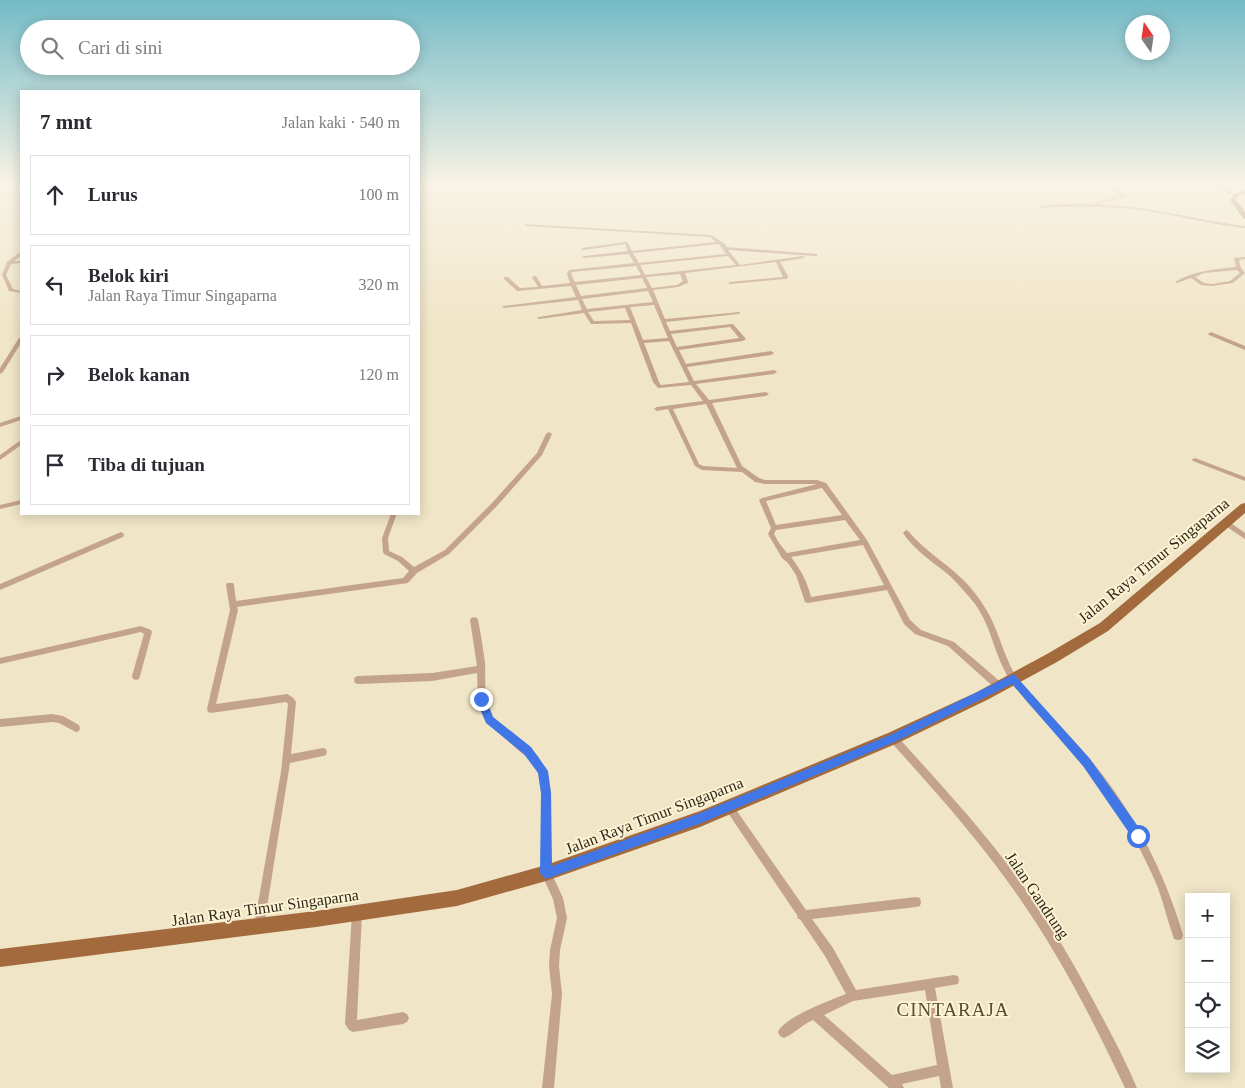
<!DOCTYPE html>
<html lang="id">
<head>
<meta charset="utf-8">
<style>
  :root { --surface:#fff; --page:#f7f7f7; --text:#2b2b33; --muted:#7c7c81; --line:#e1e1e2 }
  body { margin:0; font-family:"Times New Roman",serif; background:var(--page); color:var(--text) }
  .controls { position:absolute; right:15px; bottom:15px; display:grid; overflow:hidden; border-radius:0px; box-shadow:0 2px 12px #0003 }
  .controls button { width:45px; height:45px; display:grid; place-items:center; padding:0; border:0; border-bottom:1px solid var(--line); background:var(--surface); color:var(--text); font:25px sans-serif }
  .compass { position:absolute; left:1125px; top:15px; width:45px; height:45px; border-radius:50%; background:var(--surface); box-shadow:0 2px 12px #0003; rotate:347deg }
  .stop { position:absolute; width:15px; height:15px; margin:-11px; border:4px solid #4076e6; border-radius:50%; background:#fff }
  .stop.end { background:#4076e6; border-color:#fff; box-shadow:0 1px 5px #0008 }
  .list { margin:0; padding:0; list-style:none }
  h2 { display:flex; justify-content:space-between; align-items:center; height:65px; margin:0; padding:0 20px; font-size:21px }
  h2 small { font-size:16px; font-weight:400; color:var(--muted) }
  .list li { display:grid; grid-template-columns:32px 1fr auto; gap:15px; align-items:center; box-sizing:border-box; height:80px; margin:0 10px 10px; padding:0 10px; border:1px solid var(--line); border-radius:0px }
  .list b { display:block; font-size:19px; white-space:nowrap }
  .list p { margin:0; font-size:16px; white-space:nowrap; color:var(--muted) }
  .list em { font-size:16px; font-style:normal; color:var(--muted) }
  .icon { flex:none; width:28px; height:28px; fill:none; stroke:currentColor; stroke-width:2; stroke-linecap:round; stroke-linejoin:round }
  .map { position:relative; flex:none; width:1245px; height:1088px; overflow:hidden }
  .search { position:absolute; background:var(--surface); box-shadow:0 2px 12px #0003; left:20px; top:20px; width:400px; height:55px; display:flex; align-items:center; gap:12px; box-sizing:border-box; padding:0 18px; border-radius:28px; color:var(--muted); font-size:19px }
  .panel { position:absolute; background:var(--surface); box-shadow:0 2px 12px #0003; left:20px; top:90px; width:400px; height:425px; border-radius:0px }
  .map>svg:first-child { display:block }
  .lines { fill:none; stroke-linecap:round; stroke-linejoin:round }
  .minor { fill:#c4a38c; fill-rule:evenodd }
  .primary { fill:#a36a3e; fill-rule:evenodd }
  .route { fill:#4076e6 }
  .labels { text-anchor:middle; stroke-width:4; stroke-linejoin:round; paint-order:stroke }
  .near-street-label { font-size:16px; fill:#2e2a1e; stroke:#fef3d3 }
  .near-quarter-label { font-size:19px; letter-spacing:1px; fill:#564d32; stroke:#fef3d3 }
</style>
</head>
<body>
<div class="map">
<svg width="1245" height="1088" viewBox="0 0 1245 1088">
  <rect width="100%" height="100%" fill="#f0e5c6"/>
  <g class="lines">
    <path class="minor" d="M1214,183H1218L1223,189L1238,195L1236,196L1221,191Z
      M1113,189H1115L1128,196L1097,204V202L1122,196L1113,191Z
      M1080,204C1102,204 1124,205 1146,209C1179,214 1211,222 1245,226V228C1212,225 1180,216 1147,211C1112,206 1076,206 1040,208L1038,207C1050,203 1067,204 1080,204Z
      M525,224L711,235L725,244L726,247L817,254V256H815L728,250L740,265L803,256L805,257L803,258L780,262L788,276L787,279H785L730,284L728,283L730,282L783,277L776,262L685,273L688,282V283L678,287L653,290L665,319L740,312V313L738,314L666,322L670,331L731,324H733L746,339L743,341L679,350L686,364L771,351L774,353L771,355L687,367L694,381L774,370L777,372L774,374L696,384L709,400L766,392L769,394L766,396L712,403L742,466L759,478L765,480H817L826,483L867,540L910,620L921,630L954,642L1003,684L1004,687L1003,690L1000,691L997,690L948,646L915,634L904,624L887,590L808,603L805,602L796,575L788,563L782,558L768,534L771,528L759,500L762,498L817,484H765L755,482L742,472L702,470L695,466L668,409L657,411L654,409L657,407L703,401L691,385L658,388L653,382L631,323L593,324H591L584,313L539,319L537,318L539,317L582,310L578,300L504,308L502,307L504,306L576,297L571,286L517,291L504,279V277H508L520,288L538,287L532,277L534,276H536L542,286L570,283L567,274L569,270L634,263L629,254L584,258L582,257L584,256L628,251L625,244L584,250H582V248L626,242L628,243L632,251L716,242L710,237L526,226H525ZM719,244L726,254L639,263L633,253ZM728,256L736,265L645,275L640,265ZM636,266L641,275L575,282L571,274L572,272ZM680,274L683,281L677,285L652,288L646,277ZM642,278L647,288L581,296L576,285ZM648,291L653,302L587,309L582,299ZM654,305L668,338L643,340L630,307ZM625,308L630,320L594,321L588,312ZM730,327L739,338L677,347L671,334ZM669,341L689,382L661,385L659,382L644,343ZM706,404L707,406L737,468L703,466L699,464L673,409ZM822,488L842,515L776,525L766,501ZM845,520L860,540L787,553L779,543L774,534L776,530ZM863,545L884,585L811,597C807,581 801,570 791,557Z
      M19,253H21V256L14,261H21V263L11,264L6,275L13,289L21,291V293L9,291L2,275L7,262Z
      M1245,257V259L1239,260L1241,268L1245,273L1233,283L1212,286L1201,285L1191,278L1177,283L1175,282C1193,271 1214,269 1236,267L1234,258ZM1237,270L1240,273L1230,281L1212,284L1204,283L1195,277L1204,273Z
      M1211,332L1245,346V350L1209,335L1208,334Z
      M19,338H21V343L3,372L0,374V368Z
      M21,416V420L0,427V423Z
      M549,432L552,434L542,455L496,507L449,554L417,573L408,583L237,607L238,610L216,704L287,694C291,696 294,698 296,702L291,754L323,748L326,749L327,752L326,755L323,756L290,763L264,926L263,930L259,931L255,930L254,926L281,772L288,704L286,702L211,713L208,712L207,709L230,610L226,585L227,583H233L234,585L236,601L403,578L409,571L398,561L384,554L383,552L382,538L391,514H395L396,516L388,538L389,551L402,557L414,567L445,550L492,503L537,453L546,434Z
      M21,440V445L0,460V455Z
      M1195,458L1245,477V481L1193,461L1192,460L1193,459Z
      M21,500V504L0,509V505Z
      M1224,521H1228L1245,533V539L1224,525L1223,523Z
      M906,530L908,531C926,553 952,566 970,587C980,599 988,611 994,625C1002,643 1006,661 1017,677C1039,707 1067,731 1090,759C1133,811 1164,870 1183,935L1182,939L1178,940L1174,939C1168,922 1164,905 1158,888C1143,851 1122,816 1098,783C1085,766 1071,750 1057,734C1040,717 1023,699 1010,680C994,656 992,627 975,604C967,594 959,585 950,576C933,562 915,551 903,533Z
      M121,532L123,533L124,535L123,537L0,590V584Z
      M474,617L477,618L478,620C481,634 483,649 485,663C486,682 483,700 493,717L538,756L546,771L551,793V872L563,898L567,918L560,950L559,966L562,994L554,1088H542L552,994L549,966L550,950L557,918L553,899L541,873V793L538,772L532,762L487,723L483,716L478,700L477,673L432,681L358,684L355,683L354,680L355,677L358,676L432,673L477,666L470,620L471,618Z
      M141,626L151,630L152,632L140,676L139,679L136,680L133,679L132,676L144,634L141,632L0,664V658Z
      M52,714L63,716L79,725L80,728L79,731L76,732L59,723L52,722L0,727V719Z
      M893,734L896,735C934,777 973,819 1008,865C1043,911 1073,961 1100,1013C1113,1037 1126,1062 1137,1088H1125C1094,1022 1060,956 1018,896C980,841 935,791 890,741L889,738L890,735Z
      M729,802L732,804L806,910L916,897L920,898L921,902L920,906L916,907L812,919L833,948L856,990L954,975L958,976L959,980L958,984L935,988L953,1088H941L939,1076L902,1084L904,1088H889L813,1020C803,1024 795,1033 784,1038L780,1036L778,1032C784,1017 831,1000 846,994L825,956L800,919H798L797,915L726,810L724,807L726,804ZM925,990L937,1065L892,1075L824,1015L853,1001Z
      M357,908L361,909L362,913L357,1020L403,1012L407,1014L409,1018L407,1022L403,1024L353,1032L349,1030L345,1024L352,913L353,909Z"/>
    <path class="primary" d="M1245,190V194L1238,196L1236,200L1245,212V219L1243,218L1230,200L1234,194Z
      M1245,503V513L1108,631L1057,662L987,700L898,743L700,827L546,881L457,906L316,927L0,967V949L316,911L457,890L546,865L700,811L888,733L977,692L1047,654L1100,623L1241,504Z"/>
  </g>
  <linearGradient id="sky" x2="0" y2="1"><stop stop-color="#75bbc7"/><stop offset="0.55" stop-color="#f8f3e5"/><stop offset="1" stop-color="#f8f3e5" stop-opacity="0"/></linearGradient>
  <rect width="1245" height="335" fill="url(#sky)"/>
  <path class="route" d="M1014,674L1090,759L1142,832V840H1134L1083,766L1012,684L897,741L704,822L546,879L540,873L541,793L538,773L524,754L486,723L476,699L481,694L485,696L493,717L531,747L548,771L551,793L552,866L700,813L890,735Z"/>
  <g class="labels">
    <g class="near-street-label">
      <text transform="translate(1153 560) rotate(-39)" y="6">Jalan Raya Timur Singaparna</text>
      <text transform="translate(654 815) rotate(-21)" y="6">Jalan Raya Timur Singaparna</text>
      <text transform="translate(1038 895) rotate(56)" y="6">Jalan Gandrung</text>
      <text transform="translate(265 907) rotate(-8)" y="6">Jalan Raya Timur Singaparna</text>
    </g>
    <g class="near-quarter-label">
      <text x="953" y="1016">CINTARAJA</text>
    </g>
  </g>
</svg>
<div class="controls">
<button>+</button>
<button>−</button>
<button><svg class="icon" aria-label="locate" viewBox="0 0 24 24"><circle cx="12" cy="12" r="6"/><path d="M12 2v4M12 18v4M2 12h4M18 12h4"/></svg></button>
<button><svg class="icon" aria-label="layers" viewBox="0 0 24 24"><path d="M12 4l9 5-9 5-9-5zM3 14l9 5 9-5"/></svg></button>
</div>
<svg class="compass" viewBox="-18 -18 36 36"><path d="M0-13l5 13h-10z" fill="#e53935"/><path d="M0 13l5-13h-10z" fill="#7c7c81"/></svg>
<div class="stop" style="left:1138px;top:836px"></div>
<div class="stop end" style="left:481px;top:699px"></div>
<div class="search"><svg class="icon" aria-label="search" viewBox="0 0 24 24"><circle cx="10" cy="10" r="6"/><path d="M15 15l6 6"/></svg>Cari di sini</div>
<section class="panel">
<h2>7 mnt<small>Jalan kaki · 540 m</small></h2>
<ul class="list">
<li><svg class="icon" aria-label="ahead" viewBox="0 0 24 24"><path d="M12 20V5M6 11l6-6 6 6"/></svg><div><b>Lurus</b></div><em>100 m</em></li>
<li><svg class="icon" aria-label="left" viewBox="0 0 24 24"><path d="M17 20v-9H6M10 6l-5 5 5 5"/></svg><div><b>Belok kiri</b><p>Jalan Raya Timur Singaparna</p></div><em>320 m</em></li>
<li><svg class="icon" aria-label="right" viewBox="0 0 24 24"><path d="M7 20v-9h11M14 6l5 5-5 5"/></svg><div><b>Belok kanan</b></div><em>120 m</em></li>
<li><svg class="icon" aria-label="arrive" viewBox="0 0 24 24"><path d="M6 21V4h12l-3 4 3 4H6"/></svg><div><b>Tiba di tujuan</b></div></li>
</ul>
</section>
</div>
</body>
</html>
